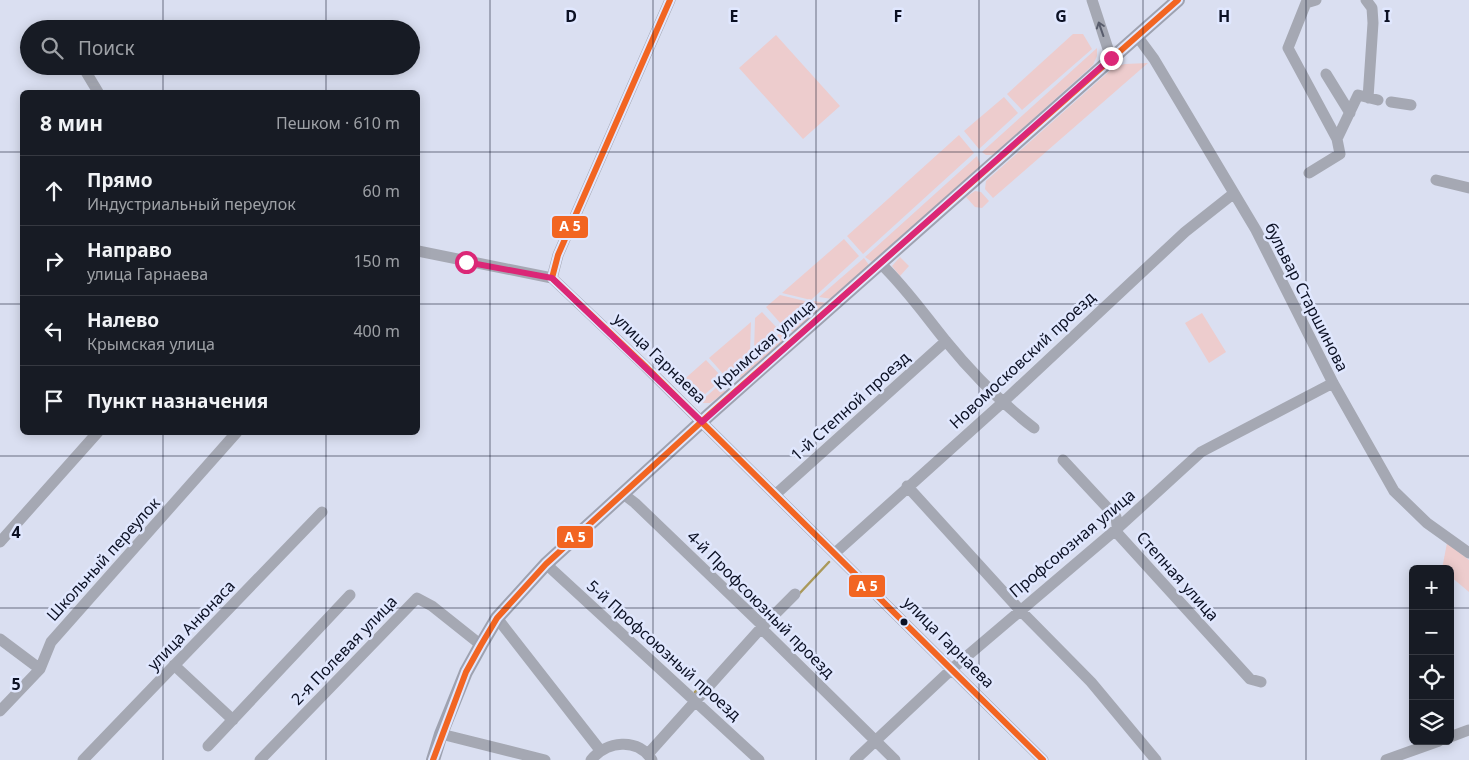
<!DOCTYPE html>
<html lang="ru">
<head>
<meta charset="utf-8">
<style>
  :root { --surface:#171b24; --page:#242831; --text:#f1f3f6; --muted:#9ea1a6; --line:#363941 }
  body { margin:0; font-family:"Noto Sans",sans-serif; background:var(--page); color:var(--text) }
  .controls { position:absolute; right:15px; bottom:15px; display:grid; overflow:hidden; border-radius:8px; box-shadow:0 2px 12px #0003 }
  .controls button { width:45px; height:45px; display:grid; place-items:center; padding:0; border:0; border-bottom:1px solid var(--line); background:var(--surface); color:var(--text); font:25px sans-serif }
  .stop { position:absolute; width:15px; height:15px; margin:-11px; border:4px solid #db2777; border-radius:50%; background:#fff }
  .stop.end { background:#db2777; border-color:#fff; box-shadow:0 1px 5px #0008 }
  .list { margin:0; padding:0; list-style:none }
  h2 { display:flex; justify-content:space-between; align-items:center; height:65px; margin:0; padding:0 20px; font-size:21px }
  h2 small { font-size:16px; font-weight:400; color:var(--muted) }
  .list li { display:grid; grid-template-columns:32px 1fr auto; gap:15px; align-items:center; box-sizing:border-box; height:70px; padding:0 20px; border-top:1px solid var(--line) }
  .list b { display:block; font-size:19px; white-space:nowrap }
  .list p { margin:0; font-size:16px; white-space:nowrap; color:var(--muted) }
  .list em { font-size:16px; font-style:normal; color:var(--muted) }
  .icon { flex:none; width:28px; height:28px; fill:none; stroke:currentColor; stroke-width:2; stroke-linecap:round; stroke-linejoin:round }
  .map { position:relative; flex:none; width:1469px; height:760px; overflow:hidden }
  .search { position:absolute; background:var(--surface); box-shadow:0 2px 12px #0003; left:20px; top:20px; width:400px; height:55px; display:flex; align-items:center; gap:12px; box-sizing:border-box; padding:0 18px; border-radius:28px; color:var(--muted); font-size:19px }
  .panel { position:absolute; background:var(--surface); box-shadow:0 2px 12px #0003; left:20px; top:90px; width:400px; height:345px; border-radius:8px }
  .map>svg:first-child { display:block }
  .green { fill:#edcccd }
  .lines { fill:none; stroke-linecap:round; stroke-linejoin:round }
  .stream { stroke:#aa995a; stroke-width:2.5 }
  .minor { stroke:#a5a8b3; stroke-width:11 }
  .major { stroke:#9ea2b0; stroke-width:14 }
  .bus-1-casing { stroke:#e0e7fe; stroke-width:10 }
  .bus-1 { stroke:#f26522; stroke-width:6 }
  .oneway { stroke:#585c6c }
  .route { stroke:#db2777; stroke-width:6 }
  .grid { fill:none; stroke:#0c1124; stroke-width:1; stroke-opacity:0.55 }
  .bus-dot { fill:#0c1124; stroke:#e0e7fe; stroke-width:2 }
  .labels { text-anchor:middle; stroke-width:5; stroke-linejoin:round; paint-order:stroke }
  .street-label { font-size:16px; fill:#0c1124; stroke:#e0e7fe }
  .grid-label { font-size:16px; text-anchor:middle; font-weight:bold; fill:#0c1124; stroke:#e0e7fe; stroke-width:5; stroke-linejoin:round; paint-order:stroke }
  .line-badge { stroke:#e0e7fe; stroke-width:2 }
  .badge-label { font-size:14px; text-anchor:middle; font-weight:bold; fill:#fff }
</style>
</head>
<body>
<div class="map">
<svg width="1469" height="760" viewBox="0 0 1469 760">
  <rect width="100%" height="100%" fill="#dadff1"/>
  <path class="green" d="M1073,34H1083L1092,49L1022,110L1007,94Z
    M776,35L840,106L803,139L739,68Z
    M1097,48V56L1093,65L993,155H986L982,152Z
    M1148,63L993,198L985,189L986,181L1114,67L1125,64Z
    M1004,97L1018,113L979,149L964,131Z
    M959,135L974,153L863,254L847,236Z
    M977,156L980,164L978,169L872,262L865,257Z
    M975,191L981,192L989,201L982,208L975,207L966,197Z
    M844,239L859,256L811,300L782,293Z
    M900,257L909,266L900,276L892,266Z
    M864,258L869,265L832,299L819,297Z
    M780,295L809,302L782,325L766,307Z
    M814,301L827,303L793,332L785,328Z
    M762,312L778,329L754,351L755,318Z
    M1202,313L1226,352L1209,363L1185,323Z
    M751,322L750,354L725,376L709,358Z
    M781,332L784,340L742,379L736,373Z
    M706,360L720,375L715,380L718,383L697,401L680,383Z
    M718,386L726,392L710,403H699Z
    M1447,543L1469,560V592L1450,576V569H1442Z"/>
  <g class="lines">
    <path class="stream" d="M799,594L829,562
      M695,692L701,687"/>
    <path class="minor" d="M670,0L558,255L552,278L645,366L1043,760
      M1092,0L1111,58
      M1316,0L1306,3L1288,48L1337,139L1358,95L1378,100
      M1366,0L1372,8L1373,23L1368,98
      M1137,36L1154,59L1256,230L1333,383L1394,491L1427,523L1469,553
      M83,67L98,92
      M1326,74L1350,113
      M1391,102L1411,105
      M1309,173L1340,154L1337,139
      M1436,180L1469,188
      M418,251L552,278
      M881,264C905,287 924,314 945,340C971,372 1000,402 1034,428
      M1063,460L1116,517L1118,534L1250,679L1261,682
      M907,486L1019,609L1091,682L1156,760
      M622,493L635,503L763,626L764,631L895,760
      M776,494L946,341
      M0,542L98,432
      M835,553L1002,403L1185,232L1233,194
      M546,564L759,760
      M497,618L600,750
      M0,639L40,669
      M174,665L233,720
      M0,711L40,669L51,642L237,432
      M441,734L545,760
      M1450,737L1469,730
      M208,746L350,595
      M648,754L763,626L795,594
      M83,760L322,512
      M260,760L417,598L432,606L481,645
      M591,760C607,741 637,737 652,760
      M855,760L953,668L1119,527L1201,452L1333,383
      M1386,760L1439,741"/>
    <path class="major" d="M433,760L441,734L466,672L481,645L497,618L546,564L710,414L1178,0"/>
    <defs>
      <path id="bus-1" d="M670,0L558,255L552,278L645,366L1043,760
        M433,760L466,672L481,645L497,618L546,564L710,414L1178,0"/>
    </defs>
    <use href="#bus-1" class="bus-1-casing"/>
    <use href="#bus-1" class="bus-1"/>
  </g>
  <defs><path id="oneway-shaft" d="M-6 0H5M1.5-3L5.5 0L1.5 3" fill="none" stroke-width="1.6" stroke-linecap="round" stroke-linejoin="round" transform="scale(1.25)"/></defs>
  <use class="oneway" href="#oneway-shaft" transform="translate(1101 29) rotate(-109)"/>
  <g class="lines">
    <path class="route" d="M466,262L552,278L702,422L1111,58"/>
  </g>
  <path class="grid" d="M163,0V29M326,0V29M490,0V760M653,0V760M816,0V760M979,0V760M1143,0V760M1306,0V760M163,66V92M326,66V92M0,152H22M418,152H1469M0,304H22M418,304H1469M163,432V760M326,432V760M0,456H1469M0,608H1413M1450,608H1469"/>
  <circle class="bus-dot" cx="904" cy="622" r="4.5"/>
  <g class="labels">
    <g class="street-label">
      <text transform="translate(1307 297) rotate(63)" y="6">бульвар Старшинова</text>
      <text transform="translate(764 344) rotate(-41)" y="6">Крымская улица</text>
      <text transform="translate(660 358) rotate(44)" y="6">улица Гарнаева</text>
      <text transform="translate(1022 360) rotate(-43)" y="6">Новомосковский проезд</text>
      <text transform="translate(850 406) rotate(-42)" y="6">1-й Степной проезд</text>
      <text transform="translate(1072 543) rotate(-40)" y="6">Профсоюзная улица</text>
      <text transform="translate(103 559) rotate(-48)" y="6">Школьный переулок</text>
      <text transform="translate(1178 576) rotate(48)" y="6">Степная улица</text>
      <text transform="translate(761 604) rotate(45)" y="6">4-й Профсоюзный проезд</text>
      <text transform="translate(191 625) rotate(-46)" y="6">улица Анюнаса</text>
      <text transform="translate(949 642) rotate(45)" y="6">улица Гарнаева</text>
      <text transform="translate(344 650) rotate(-46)" y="6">2-я Полевая улица</text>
      <text transform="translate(664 650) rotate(42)" y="6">5-й Профсоюзный проезд</text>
    </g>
  </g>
  <g class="grid-label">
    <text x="571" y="22">D</text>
    <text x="734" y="22">E</text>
    <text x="898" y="22">F</text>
    <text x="1061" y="22">G</text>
    <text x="1224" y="22">H</text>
    <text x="1387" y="22">I</text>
    <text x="16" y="538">4</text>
    <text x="16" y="690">5</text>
  </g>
  <g class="line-badge">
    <rect x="551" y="215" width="38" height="24" rx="5" fill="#f26522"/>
    <rect x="556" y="525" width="38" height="24" rx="5" fill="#f26522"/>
    <rect x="848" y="574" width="38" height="24" rx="5" fill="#f26522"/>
  </g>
  <g class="badge-label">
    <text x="570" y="231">A 5</text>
    <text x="575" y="542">A 5</text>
    <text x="867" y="591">A 5</text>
  </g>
</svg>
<div class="controls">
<button>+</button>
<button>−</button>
<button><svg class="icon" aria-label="locate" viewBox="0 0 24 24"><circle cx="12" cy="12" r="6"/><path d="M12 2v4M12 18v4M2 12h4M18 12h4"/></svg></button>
<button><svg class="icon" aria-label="layers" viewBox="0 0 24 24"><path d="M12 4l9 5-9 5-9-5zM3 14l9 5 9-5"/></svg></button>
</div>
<div class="stop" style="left:466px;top:262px"></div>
<div class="stop end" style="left:1111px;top:58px"></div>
<div class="search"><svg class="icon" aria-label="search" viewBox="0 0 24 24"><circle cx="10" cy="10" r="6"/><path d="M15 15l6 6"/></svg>Поиск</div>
<section class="panel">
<h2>8 мин<small>Пешком · 610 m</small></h2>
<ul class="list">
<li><svg class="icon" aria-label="ahead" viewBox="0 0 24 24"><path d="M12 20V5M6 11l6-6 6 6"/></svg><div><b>Прямо</b><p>Индустриальный переулок</p></div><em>60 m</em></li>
<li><svg class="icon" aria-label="right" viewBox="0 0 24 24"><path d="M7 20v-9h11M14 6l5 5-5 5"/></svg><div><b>Направо</b><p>улица Гарнаева</p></div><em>150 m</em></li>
<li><svg class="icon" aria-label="left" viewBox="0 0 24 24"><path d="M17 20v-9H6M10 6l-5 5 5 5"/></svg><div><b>Налево</b><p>Крымская улица</p></div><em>400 m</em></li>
<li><svg class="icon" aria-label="arrive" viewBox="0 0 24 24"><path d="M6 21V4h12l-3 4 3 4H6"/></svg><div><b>Пункт назначения</b></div></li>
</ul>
</section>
</div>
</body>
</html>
